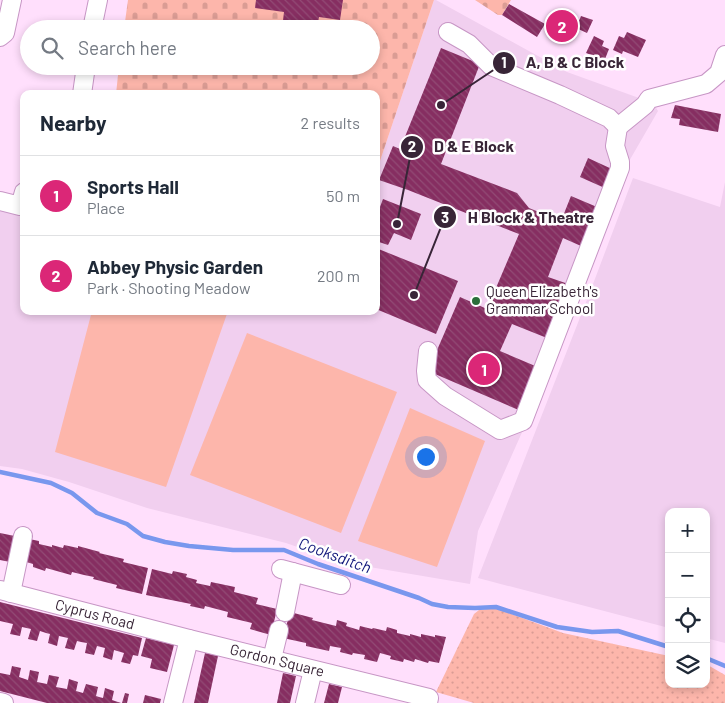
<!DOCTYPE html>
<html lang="en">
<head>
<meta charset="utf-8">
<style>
  :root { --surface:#fff; --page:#f2f2f3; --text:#1f2937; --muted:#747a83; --line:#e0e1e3; --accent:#db2777 }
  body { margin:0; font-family:Barlow,sans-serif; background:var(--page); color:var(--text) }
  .controls { position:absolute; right:15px; bottom:15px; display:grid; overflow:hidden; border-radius:10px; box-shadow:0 2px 8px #0003 }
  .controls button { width:45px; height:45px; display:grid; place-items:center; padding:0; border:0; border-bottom:1px solid var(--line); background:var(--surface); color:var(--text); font:25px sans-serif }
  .you { position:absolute; left:425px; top:456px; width:18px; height:18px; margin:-12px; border:4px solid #fff; border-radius:50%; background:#1a73e8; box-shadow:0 0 0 8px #1a73e833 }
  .badge { display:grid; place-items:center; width:32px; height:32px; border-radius:50%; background:var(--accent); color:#fff; font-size:16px; font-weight:700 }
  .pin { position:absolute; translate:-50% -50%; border:2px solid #fff; box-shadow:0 1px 5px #0006 }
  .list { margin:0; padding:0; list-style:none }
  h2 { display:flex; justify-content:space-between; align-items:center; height:65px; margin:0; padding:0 20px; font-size:21px }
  h2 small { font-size:16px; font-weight:400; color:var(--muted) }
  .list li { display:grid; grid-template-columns:32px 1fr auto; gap:15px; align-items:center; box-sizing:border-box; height:80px; padding:0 20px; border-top:1px solid var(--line) }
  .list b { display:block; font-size:19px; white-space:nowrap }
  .list p { margin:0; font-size:16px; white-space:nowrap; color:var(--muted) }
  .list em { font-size:16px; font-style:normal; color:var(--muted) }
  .icon { flex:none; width:28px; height:28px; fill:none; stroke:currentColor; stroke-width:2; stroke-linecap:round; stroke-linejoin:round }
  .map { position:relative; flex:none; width:725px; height:703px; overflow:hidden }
  .search { position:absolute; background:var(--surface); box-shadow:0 2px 8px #0003; left:20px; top:20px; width:360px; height:55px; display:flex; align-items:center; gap:12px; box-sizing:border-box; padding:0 18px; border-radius:28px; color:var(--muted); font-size:19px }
  .panel { position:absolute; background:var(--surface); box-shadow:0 2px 8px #0003; left:20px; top:90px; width:360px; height:225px; border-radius:10px }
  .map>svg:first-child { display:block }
  .built { fill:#f1cfef }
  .grass { fill:url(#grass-dots) }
  .cemetery { fill:url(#cemetery-stones) }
  .green { fill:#fdb6ab }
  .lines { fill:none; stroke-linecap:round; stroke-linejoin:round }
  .stream { stroke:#7997ee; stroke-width:4.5 }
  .building { fill:url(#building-back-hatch) }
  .minor-casing { stroke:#c796c5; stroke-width:20 }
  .minor { stroke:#fff; stroke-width:18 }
  .poi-dot { fill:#2a6e39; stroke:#fff; stroke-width:2 }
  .labels { text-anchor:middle; stroke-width:5; stroke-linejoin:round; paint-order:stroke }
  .poi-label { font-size:15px; fill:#382537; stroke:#fff; text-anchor:start }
  .street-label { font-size:15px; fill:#382537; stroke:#fff }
  .water-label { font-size:16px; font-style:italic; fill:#0f167a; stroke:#fff }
  .leader { fill:none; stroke:#382537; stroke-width:2 }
  .callout-dot { fill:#382537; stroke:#fff; stroke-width:2 }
  .mark-label { font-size:15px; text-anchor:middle; font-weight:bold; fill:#fff }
  .callout-label { font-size:16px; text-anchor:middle; font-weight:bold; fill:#382537; stroke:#fff; stroke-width:5; stroke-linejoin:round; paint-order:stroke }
</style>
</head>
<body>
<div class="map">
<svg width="725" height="703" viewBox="0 0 725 703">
  <defs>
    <pattern id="grass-dots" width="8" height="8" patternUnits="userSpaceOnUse" patternTransform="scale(1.25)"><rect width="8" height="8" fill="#fdb6ab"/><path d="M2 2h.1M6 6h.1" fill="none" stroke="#da9c94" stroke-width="1.8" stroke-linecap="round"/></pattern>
    <pattern id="cemetery-stones" width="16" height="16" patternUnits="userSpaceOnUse" patternTransform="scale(1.25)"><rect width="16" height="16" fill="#fdb6ab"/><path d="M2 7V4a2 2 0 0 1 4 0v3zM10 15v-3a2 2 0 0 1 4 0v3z" fill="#da9c94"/></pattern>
    <pattern id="building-back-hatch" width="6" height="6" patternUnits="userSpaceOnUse" patternTransform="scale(1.25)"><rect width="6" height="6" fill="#862e61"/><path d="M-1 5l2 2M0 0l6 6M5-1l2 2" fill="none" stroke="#924b75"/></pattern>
  </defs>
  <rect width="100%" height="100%" fill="#ffdffc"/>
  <path class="built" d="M434,0H436L567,72L639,98L655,106L658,111L628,163L552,365L478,531L470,584L340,562L286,543L147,508L69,482L22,469L0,466V208L24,214V311H376V173Z
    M633,178L720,207L725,182V643L706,638V512H669V628L478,578L590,292Z"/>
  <path class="grass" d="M495,608L563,633L669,656V684H706V664L725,675V703H474L436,692L474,614L479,610Z"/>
  <path class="cemetery" d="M128,0H434L376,173V94H116L119,66H371V29H124Z
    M475,0H511L502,15H498Z"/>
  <path class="green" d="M92,311H228L166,487L55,452Z
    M247,333L397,392L341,533L190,475Z
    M410,408L485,441L437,567L358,541Z"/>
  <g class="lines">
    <path class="stream" d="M0,472L51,483L72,493L97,513L127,524L143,536L165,542L189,546L233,550H284L318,564L419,598L432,604L448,607L475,608L496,607L557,627L592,632L618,631L669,647
      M706,658L725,666"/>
  </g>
  <path class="building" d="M256,0H343L340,20L319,17L317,29H282L284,12L255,8Z
    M509,4L545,24L537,37L502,15Z
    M581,16L593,20L587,33L576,28Z
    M627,32L646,40L638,57L623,51L622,54L613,50L619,36L624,38Z
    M594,36L604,41L602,46L609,49L603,64L593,60L594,56L586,53Z
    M441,48L480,64L441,164L517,193L529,208L561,221L571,196L597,207L581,246L563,238L548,277L574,286L552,340L512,324L500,351L540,368L521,411L428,371L460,297L487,309L519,234L408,190L379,180L393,146L400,149Z
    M675,105L721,114L718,132L679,125L680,119L671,118Z
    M588,158L614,170L607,189L580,177Z
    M383,199L421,214L411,240L394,233L388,245L376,241V206L380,207Z
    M376,248L458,281L436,334L376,309Z
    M0,533L39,541V544L52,547V545L63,548L64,545L78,548V546L100,552L99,553L124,559L123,562L148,568L142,594L116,588L117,585L93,579L94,577L84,575L72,572L71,575L46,568L45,571L33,567V564L23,561L10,562L0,560Z
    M152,569L172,574L173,571L187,574L186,577L197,580L196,583L210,586L211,582L235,587L234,592L258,598L256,604L277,609L271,635L250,629L252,623L227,617L228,612L205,606L204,609L190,606L191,604L146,595Z
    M0,602L142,638L138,656L133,655L130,664L121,662L124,653L114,650L112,660L103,657L105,648L97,646L94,655L85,653L87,643L81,642L77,641L74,650L65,648L68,638L59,636L57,646L48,643L50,634L46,633L40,631L37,641L28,639L31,629L22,627L20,636L10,634L13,624L0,621Z
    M290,612L313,618L312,620L336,626L337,620L347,623L346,626L359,630L360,626L372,629L373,628L386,631L387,627L397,630V633L410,636V634L421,637V634L435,637V635L446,637L439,663L429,661L428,663L415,659L414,662L404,659L403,662L390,659L391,656L380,653L377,662L364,659L365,655L353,653L352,655L340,652L341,648L330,646L329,651L306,646V643L283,638Z
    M146,638L174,645L167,672L150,668L152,659L141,656Z
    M205,653L218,656L208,703H194Z
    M12,666L21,668L19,677L28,680L30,670L39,672L37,682L47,684L49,675L59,677L56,687L67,689L69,679L78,682L76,691L83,693L86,684L98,687L96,696L99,697L103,698L105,688L114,691L112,700L121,703H47L0,691V673L10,675Z
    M283,673L296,676L290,703H277Z
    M329,684L342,687L338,703H324Z
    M125,693L129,694L127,703H122Z
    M145,695L161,699L160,703H143Z"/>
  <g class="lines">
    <defs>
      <g id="minor">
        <path d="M92,29L98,0"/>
        <path d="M448,32L469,44L491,66L560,95L609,118L618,127L645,105L649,99L706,84L719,73L725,55"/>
        <path d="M0,37L5,33L12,0"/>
        <path d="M82,94L86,66"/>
        <path d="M0,201L20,206L24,192"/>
        <path d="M428,351L426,371L427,380L445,396L500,430L523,421L620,168V162L615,146L618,127"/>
        <path d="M281,569L341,585"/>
        <path id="s1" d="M0,590L189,639L429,698L428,703"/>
        <path d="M11,593L23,536"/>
        <path d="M285,612L293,572"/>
        <path d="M272,659L279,630"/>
        <path d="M0,702L4,703"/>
        <path d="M173,703L189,639"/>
        <path d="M305,703L313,670"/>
      </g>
    </defs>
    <use href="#minor" class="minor-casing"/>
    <use href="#minor" class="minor"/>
  </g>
  <circle class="poi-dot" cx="476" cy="301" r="5"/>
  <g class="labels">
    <g class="poi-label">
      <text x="486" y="297">Queen Elizabeth's<tspan x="486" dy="17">Grammar School</tspan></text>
    </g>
    <g class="street-label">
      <text dy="5" stroke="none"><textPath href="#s1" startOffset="98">Cyprus Road</textPath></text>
      <text dy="5" stroke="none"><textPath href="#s1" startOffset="286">Gordon Square</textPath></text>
    </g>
    <g class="water-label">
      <text transform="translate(335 555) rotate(20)" y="6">Cooksditch</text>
    </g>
  </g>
  <path class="leader" d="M441 105L504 63M397 224L412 147M414 295L445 217"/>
  <g class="callout-dot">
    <circle cx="441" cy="105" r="5"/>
    <circle cx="397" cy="224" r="5"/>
    <circle cx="414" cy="295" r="5"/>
    <circle cx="504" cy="63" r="12"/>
    <circle cx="412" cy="147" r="12"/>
    <circle cx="445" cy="217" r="12"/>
  </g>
  <g class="mark-label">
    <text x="504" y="68">1</text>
    <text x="412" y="152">2</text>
    <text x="445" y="223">3</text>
  </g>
  <g class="callout-label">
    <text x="575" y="68">A, B &amp; C Block</text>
    <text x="474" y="152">D &amp; E Block</text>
    <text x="531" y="223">H Block &amp; Theatre</text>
  </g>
</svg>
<div class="controls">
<button>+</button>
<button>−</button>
<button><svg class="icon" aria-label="locate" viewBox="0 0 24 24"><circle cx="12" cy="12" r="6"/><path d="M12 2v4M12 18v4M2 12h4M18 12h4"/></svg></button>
<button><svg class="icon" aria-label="layers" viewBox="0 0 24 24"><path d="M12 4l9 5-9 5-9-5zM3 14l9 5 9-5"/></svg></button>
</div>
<div class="you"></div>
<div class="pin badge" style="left:484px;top:369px">1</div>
<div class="pin badge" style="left:562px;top:26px">2</div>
<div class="search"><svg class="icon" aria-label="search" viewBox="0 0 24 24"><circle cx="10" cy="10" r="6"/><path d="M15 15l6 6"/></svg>Search here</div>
<section class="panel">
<h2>Nearby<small>2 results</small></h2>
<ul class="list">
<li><span class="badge">1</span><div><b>Sports Hall</b><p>Place</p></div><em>50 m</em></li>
<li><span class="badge">2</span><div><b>Abbey Physic Garden</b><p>Park · Shooting Meadow</p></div><em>200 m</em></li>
</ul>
</section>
</div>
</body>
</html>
